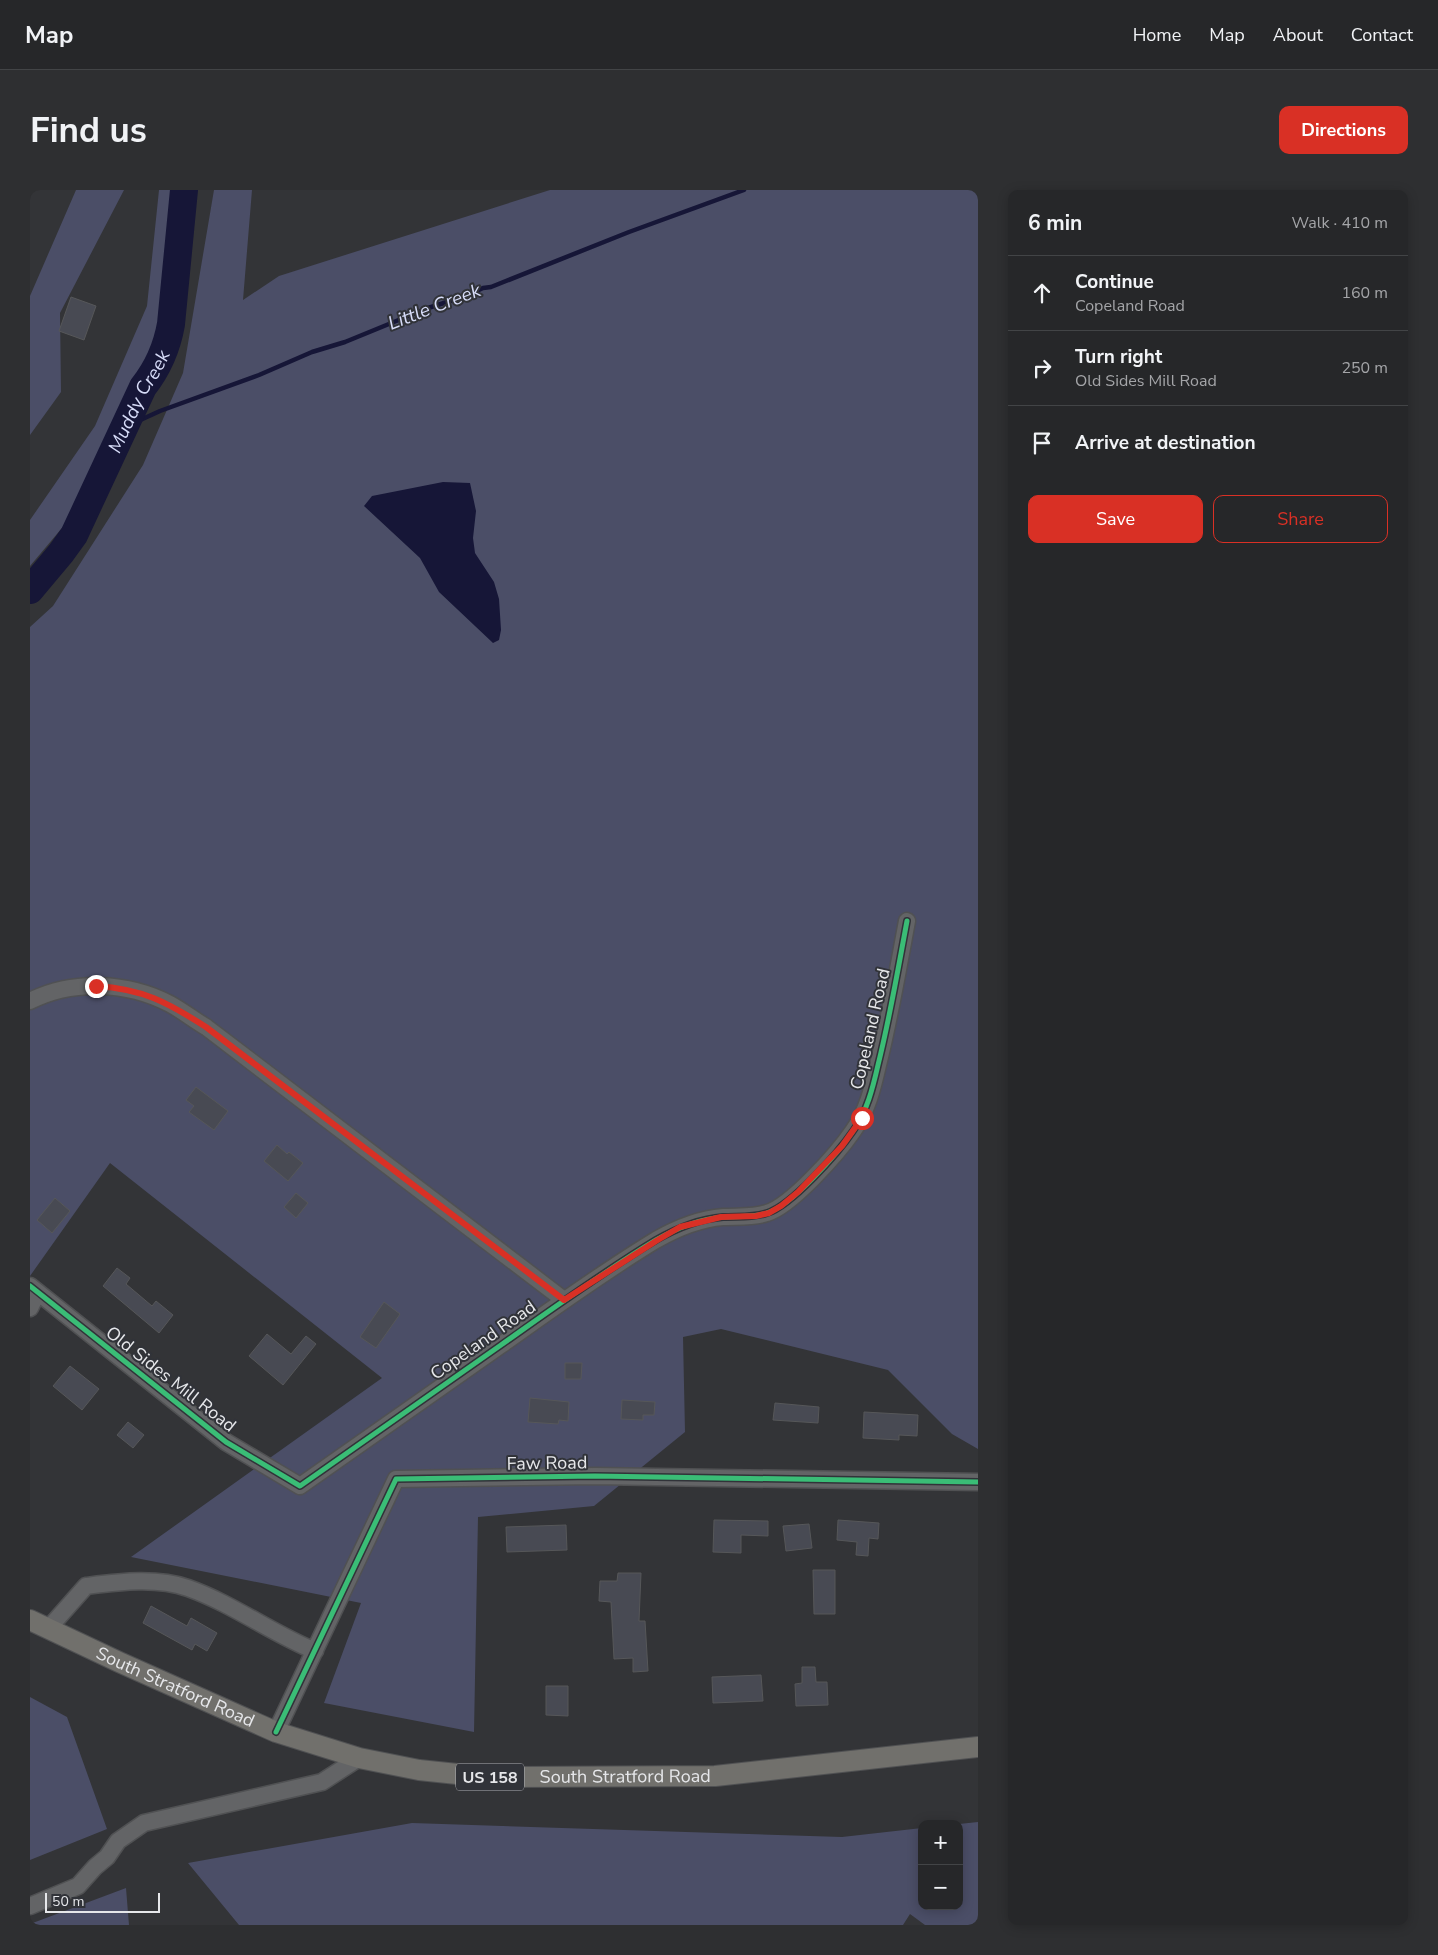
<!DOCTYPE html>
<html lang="en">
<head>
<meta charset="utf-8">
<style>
  :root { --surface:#262729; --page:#2e2f31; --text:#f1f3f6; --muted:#a4a5a8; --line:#424446; --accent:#d93025 }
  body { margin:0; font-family:"Nunito Sans",sans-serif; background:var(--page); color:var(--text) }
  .controls { position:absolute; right:15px; bottom:15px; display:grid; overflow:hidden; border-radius:10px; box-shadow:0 2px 12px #0003 }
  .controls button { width:45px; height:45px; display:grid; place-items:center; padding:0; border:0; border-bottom:1px solid var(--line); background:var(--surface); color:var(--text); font:25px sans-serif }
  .scale { position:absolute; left:15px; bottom:12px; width:115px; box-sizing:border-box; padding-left:5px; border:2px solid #e6e7ea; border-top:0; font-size:14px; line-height:18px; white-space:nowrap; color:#e6e7ea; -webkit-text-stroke:4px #313339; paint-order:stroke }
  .stop { position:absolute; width:15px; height:15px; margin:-11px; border:4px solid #d93025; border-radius:50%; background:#fff }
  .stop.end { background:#d93025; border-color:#fff; box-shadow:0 1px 5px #0008 }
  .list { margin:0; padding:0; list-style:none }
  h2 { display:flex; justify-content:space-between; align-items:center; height:65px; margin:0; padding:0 20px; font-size:21px }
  h2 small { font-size:16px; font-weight:400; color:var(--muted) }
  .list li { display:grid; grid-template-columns:32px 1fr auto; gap:15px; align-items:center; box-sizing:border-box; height:75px; padding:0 20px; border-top:1px solid var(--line) }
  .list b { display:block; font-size:19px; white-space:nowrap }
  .list p { margin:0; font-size:16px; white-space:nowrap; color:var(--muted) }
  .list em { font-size:16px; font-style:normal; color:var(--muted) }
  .actions { display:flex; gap:10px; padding:15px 20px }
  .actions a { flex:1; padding:11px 0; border:1px solid var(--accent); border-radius:10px; text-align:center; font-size:18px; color:var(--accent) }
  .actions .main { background:var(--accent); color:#fff }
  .icon { flex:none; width:28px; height:28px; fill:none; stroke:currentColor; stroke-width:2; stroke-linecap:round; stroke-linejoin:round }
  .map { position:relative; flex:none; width:948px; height:1735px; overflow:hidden; border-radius:10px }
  header { display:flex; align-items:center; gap:30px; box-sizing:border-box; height:70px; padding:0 25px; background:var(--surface); border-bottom:1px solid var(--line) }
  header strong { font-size:24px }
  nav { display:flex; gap:28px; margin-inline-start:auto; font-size:18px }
  .intro { display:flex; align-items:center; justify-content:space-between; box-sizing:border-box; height:120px; padding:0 30px }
  h1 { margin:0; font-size:35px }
  .button { padding:12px 22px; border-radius:10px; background:var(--accent); color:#fff; font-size:18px; font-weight:700 }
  main { display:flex; gap:30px; padding:0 30px }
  aside { flex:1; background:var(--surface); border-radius:10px; box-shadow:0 2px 12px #0003 }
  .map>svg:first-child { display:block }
  .green { fill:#4b4e67 }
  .water { fill:#161637 }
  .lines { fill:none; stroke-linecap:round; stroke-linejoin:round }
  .stream { stroke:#161637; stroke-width:4.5 }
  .river { stroke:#161637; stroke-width:28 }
  .building { fill:#484a53; stroke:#565759 }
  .minor-casing { stroke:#505153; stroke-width:19 }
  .major-casing { stroke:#505153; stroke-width:22 }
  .minor { stroke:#636466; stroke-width:16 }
  .major { stroke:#71706c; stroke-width:20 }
  .cycleway-casing { stroke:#313339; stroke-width:8 }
  .cycleway { stroke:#3abd76; stroke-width:5 }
  .route { stroke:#d93025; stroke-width:6 }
  .labels { text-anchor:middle; stroke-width:4; stroke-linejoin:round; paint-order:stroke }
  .shield { fill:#313339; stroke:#b0b1b5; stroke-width:1 }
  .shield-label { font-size:16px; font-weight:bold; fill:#e6e7ea }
  .street-label { font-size:18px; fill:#e6e7ea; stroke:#313339 }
  .water-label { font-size:19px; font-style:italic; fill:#d7dcf8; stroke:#313339 }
</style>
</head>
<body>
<header>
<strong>Map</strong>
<nav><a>Home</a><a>Map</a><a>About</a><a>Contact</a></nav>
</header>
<div class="intro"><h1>Find us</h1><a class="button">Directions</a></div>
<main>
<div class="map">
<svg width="948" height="1735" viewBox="0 0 948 1735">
  <rect width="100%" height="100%" fill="#333437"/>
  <path class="green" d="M46,0H94L30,123L31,202L0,245V106Z
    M129,0H144L131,146L37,332L0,376V330L65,236L117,116Z
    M184,0H222L213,110L249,86L520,0H948V1259L922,1244L858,1180L691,1139L653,1147L655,1242L564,1316L448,1327L444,1542L294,1513L331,1413L101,1367L352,1188L80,973L0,1086V437L23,416L113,275L153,183Z
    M0,1507L37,1527L77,1639L0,1670Z
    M948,1632V1735H895L880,1724L873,1735H209L158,1673L382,1633L812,1647L892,1638V1716H929V1634Z
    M96,1698L99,1735H0V1734Z"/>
  <path class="water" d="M413,292L440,293L446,321L443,348L445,363L464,392L469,409L471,440L469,450L463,453L409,402L390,368L334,316L342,306Z"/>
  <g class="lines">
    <path class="stream" d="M95,237L130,221L229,185L282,162L315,152L398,118L436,106L453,98L461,97L599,42L714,0"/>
    <path class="river" id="s1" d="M0,400L31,363L44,345L113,197C128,178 137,157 141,134L154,0"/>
  </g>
  <path class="building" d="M41,107L66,116L54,150L29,141Z
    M166,897L198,921L184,940L159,922L164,916L156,910Z
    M247,955L257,964L259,962L273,973L258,991L234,971Z
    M266,1003L278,1013L266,1028L254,1017Z
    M25,1008L40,1021L22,1043L7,1030Z
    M87,1078L100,1088L96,1094L122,1116L126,1111L143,1125L129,1143L73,1096Z
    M354,1112L370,1124L346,1158L330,1147Z
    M237,1144L261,1164L276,1146L286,1154L253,1195L219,1166Z
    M535,1173H552L551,1189H535Z
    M40,1176L69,1199L52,1220L23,1196Z
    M500,1208L539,1212L538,1231L529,1230L528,1234L498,1232Z
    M592,1210L625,1212L624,1225H613V1230L591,1229Z
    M745,1213L789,1217L788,1233L743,1230Z
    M834,1222L888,1225L887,1246L869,1245V1250L833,1248Z
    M98,1232L114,1245L103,1258L87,1245Z
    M684,1330L738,1331V1346L711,1345V1363L683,1362Z
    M808,1330L849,1333L848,1349L839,1348L838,1366L826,1365L827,1352L807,1350Z
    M779,1334L782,1358L756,1361L753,1336Z
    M536,1335L537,1360L477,1362L476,1337Z
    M783,1380H805V1424H784Z
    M588,1383H611L609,1431H615L618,1481L603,1482V1468L584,1469L581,1412L569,1411L570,1391H587Z
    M121,1416L157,1436L161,1428L187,1443L177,1461L165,1454L162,1460L113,1433Z
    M772,1477H785L786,1492H797L798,1515L766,1516L765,1494L772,1493Z
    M731,1485L733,1511L683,1513L682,1487Z
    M516,1496H538V1526L516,1525Z"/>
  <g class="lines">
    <defs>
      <path id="minor" d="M0,811C43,789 98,792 140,814C153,821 164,830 176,837L534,1110
        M0,1096L196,1252L270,1296C337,1249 404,1202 471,1155C522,1119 573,1082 626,1050C647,1038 668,1029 693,1027C707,1026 723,1028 737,1023C761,1016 808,963 823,941C837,922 843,897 848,875C860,827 868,779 877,731
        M0,1118L7,1103
        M18,1439L56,1396C89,1392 126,1387 158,1398C203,1414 241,1443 285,1461
        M246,1542L366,1289L565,1286L948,1292
        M0,1716L48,1696L65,1677L77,1667L88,1651L114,1633L292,1592L329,1568"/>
      <g id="major">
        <path id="s2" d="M0,1430L89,1472L246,1542L329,1568L389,1580L456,1587L685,1586L948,1557"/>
      </g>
    </defs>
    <use href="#minor" class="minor-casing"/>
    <use href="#major" class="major-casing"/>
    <use href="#minor" class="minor"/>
    <use href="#major" class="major"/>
    <defs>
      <path id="cycleway" d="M0,1096L196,1252L270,1296C337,1249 404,1202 471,1155C522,1119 573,1082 626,1050C647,1038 668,1029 693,1027C707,1026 723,1028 737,1023C761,1016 808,963 823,941C837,922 843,897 848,875C860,827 868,779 877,731
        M246,1542L366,1289L565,1286L948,1292"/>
    </defs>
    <use href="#cycleway" class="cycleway-casing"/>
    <use href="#cycleway" class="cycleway"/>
  </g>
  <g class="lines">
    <path class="route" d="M66,796C113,799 137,812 176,837L534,1110L626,1051L650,1037L691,1027L726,1026L739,1023L751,1016L768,1002L812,956L832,928"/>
  </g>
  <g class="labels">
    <rect class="shield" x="426" y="1573.5" width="68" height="27" rx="4"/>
    <g class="shield-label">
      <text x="460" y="1593">US 158</text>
    </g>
    <g class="street-label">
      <text transform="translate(840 839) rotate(-77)" y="6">Copeland Road</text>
      <text transform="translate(453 1150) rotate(-35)" y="6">Copeland Road</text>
      <text transform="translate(141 1189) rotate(38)" y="6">Old Sides Mill Road</text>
      <text transform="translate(517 1273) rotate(-1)" y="6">Faw Road</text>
      <text dy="6" stroke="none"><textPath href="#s2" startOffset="160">South Stratford Road</textPath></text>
      <text dy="6" stroke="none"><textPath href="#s2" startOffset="625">South Stratford Road</textPath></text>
    </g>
    <g class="water-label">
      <text transform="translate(404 116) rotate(-21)" y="7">Little Creek</text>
      <text dy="7" stroke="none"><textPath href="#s1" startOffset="219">Muddy Creek</textPath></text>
    </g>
  </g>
</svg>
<div class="controls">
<button>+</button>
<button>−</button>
</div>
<div class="scale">50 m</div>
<div class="stop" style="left:832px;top:928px"></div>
<div class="stop end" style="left:66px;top:796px"></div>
</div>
<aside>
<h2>6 min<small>Walk · 410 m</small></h2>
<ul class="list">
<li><svg class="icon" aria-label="ahead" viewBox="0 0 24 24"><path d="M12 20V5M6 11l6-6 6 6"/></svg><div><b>Continue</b><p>Copeland Road</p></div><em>160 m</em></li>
<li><svg class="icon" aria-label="right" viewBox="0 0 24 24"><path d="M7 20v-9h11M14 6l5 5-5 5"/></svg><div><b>Turn right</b><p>Old Sides Mill Road</p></div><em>250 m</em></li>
<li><svg class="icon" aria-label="arrive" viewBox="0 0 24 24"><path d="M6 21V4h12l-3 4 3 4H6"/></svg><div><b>Arrive at destination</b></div></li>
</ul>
<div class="actions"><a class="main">Save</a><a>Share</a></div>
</aside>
</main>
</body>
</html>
